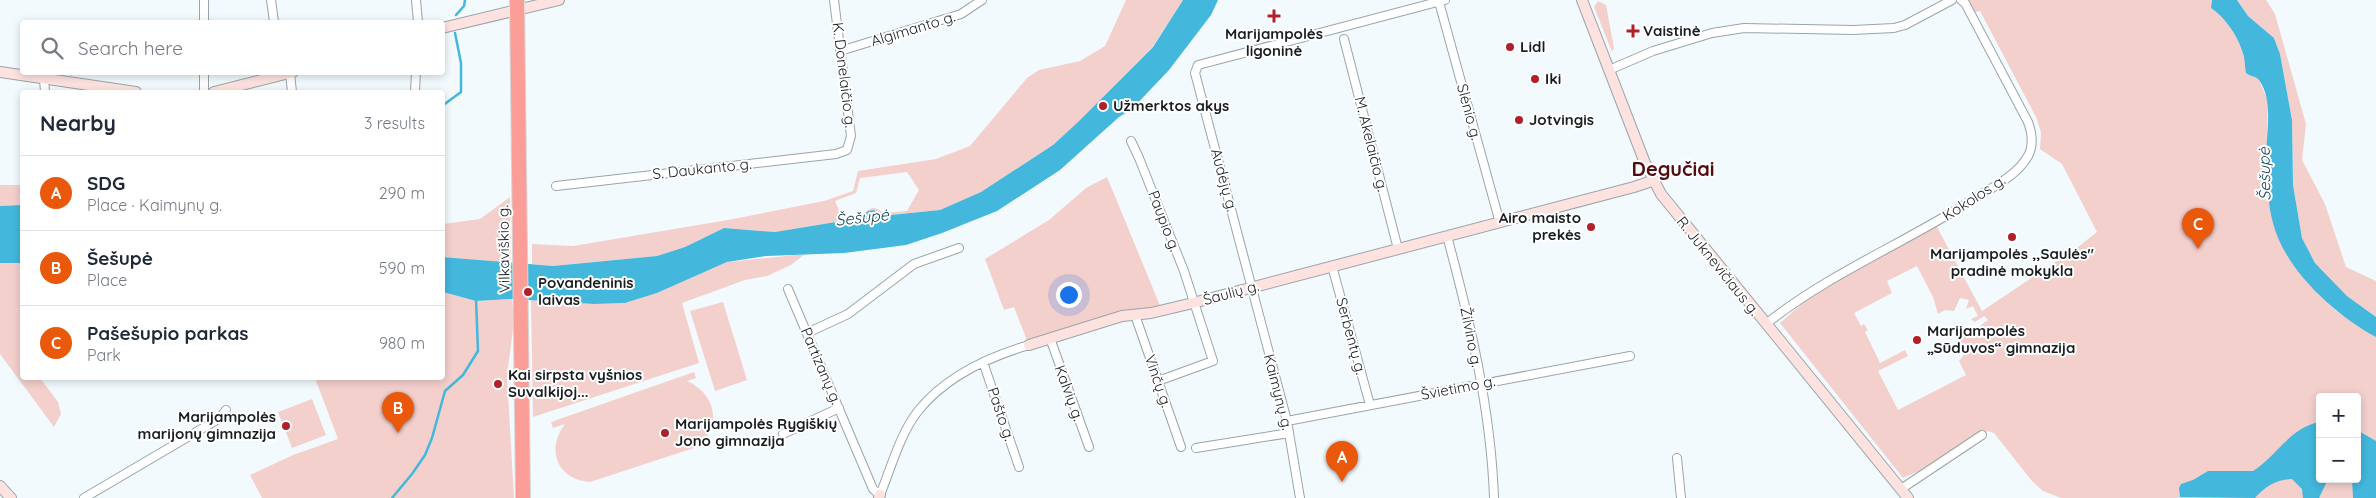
<!DOCTYPE html>
<html lang="en">
<head>
<meta charset="utf-8">
<style>
  :root { --surface:#fff; --page:#f2f2f3; --text:#1f2937; --muted:#747a83; --line:#e0e1e3; --accent:#ea580c }
  body { margin:0; font-family:Quicksand,sans-serif; background:var(--page); color:var(--text) }
  .controls { position:absolute; right:15px; bottom:15px; display:grid; overflow:hidden; border-radius:5px; box-shadow:0 2px 8px #0003 }
  .controls button { width:45px; height:45px; display:grid; place-items:center; padding:0; border:0; border-bottom:1px solid var(--line); background:var(--surface); color:var(--text); font:25px sans-serif }
  .you { position:absolute; left:1068px; top:294px; width:18px; height:18px; margin:-12px; border:4px solid #fff; border-radius:50%; background:#1a73e8; box-shadow:0 0 0 8px #1a73e833 }
  .badge { display:grid; place-items:center; width:32px; height:32px; border-radius:50%; background:var(--accent); color:#fff; font-size:16px; font-weight:700 }
  .pin { position:absolute; translate:-50% -41px; filter:drop-shadow(0 1px 2px #0008) }
  .pin::after { content:''; position:absolute; top:26px; width:18px; height:15px; background:inherit; clip-path:polygon(0 0,100% 0,50% 100%) }
  .list { margin:0; padding:0; list-style:none }
  h2 { display:flex; justify-content:space-between; align-items:center; height:65px; margin:0; padding:0 20px; font-size:21px }
  h2 small { font-size:16px; font-weight:400; color:var(--muted) }
  .list li { display:grid; grid-template-columns:32px 1fr auto; gap:15px; align-items:center; box-sizing:border-box; height:75px; padding:0 20px; border-top:1px solid var(--line) }
  .list b { display:block; font-size:19px; white-space:nowrap }
  .list p { margin:0; font-size:16px; white-space:nowrap; color:var(--muted) }
  .list em { font-size:16px; font-style:normal; color:var(--muted) }
  .icon { flex:none; width:28px; height:28px; fill:none; stroke:currentColor; stroke-width:2; stroke-linecap:round; stroke-linejoin:round }
  .map { position:relative; flex:none; width:2376px; height:498px; overflow:hidden }
  .search { position:absolute; background:var(--surface); box-shadow:0 2px 8px #0003; left:20px; top:20px; width:425px; height:55px; display:flex; align-items:center; gap:12px; box-sizing:border-box; padding:0 18px; border-radius:5px; color:var(--muted); font-size:19px }
  .panel { position:absolute; background:var(--surface); box-shadow:0 2px 8px #0003; left:20px; top:90px; width:425px; height:290px; border-radius:5px }
  .map>svg:first-child { display:block }
  .green { fill:#f4d0cd; fill-rule:evenodd }
  .water { fill:#43b7dc }
  .lines { fill:none; stroke-linecap:round; stroke-linejoin:round }
  .stream { stroke:#43b7dc; stroke-width:2.5 }
  .street-casing { stroke:#99a5aa; stroke-width:10 }
  .secondary-casing { stroke:#99a5aa; stroke-width:12 }
  .highway-casing { stroke:#d6d6d7; stroke-width:16 }
  .street { stroke:#fff; stroke-width:8 }
  .secondary { stroke:#fee2e0; stroke-width:10 }
  .highway { stroke:#fb9e97; stroke-width:14 }
  .poi-dot { fill:#b11f28; stroke:#fff; stroke-width:2 }
  .labels { text-anchor:middle; stroke-width:4; stroke-linejoin:round; paint-order:stroke }
  .street-label { font-size:15px; fill:#191e20; stroke:#fff }
  .poi-label { font-size:15px; font-weight:bold; fill:#191e20; stroke:#fff; text-anchor:start }
  .water-label { font-size:16px; font-style:italic; fill:#154656; stroke:#fff }
  .district-label { font-size:20px; font-weight:bold; fill:#520d10; stroke:#fff }
</style>
</head>
<body>
<div class="map">
<svg width="2376" height="498" viewBox="0 0 2376 498">
  <rect width="100%" height="100%" fill="#f2fafe"/>
  <path class="green" d="M1126,0H1183L1153,46L1079,121L1053,145L981,192L940,210L880,216L874,210L868,211L860,218L775,232L724,228L685,247L657,256L553,266L532,264V244L573,246L728,220L824,201L853,191L858,171L936,159L970,146L1027,78L1039,70L1080,61L1105,46ZM907,172L919,190L907,211L884,213C870,203 872,210 859,215C854,217 847,217 842,217L835,201L856,193L860,178Z
    M1969,0H2212L2211,8C2226,18 2240,39 2244,57C2246,64 2245,69 2249,75L2258,78L2268,101L2266,163L2317,293L2336,311L2376,337V498H2061L2043,491L2032,481L1994,433L1988,431L1945,460L1903,478L1780,323L1826,283L1959,209L1961,211L1937,227L1982,311L2078,247L2097,232L2062,164L2040,149L2041,133L2037,119L1980,11L1975,12ZM1917,266L1933,297L1938,314L1945,310L1954,311L1960,298L1969,300L1966,309L1973,306L1978,316L1971,319L1975,322L1984,316L1988,320L1981,325L1978,332L1967,327L1958,336L1963,356L1959,361L1966,375L1898,410L1878,371L1908,356L1905,350L1880,363L1865,332L1868,330L1864,324L1861,326L1854,313L1892,293L1887,281ZM2320,397H2357V479H2320Z
    M2237,0H2266L2275,14L2306,124L2302,160L2325,204L2346,267L2376,281V317L2347,296L2315,263L2302,238L2293,185L2292,120L2280,54L2274,38L2248,16Z
    M1598,1L1606,5L1614,48L1612,52L1594,7Z
    M1107,177L1161,308L1028,343L1014,307L1004,310L985,259L1049,220L1086,188Z
    M0,185H22V205L0,206Z
    M510,197L511,263L443,257V224L480,219Z
    M805,254L791,265L767,276L745,280L682,303L699,363L533,417L531,300L594,304L625,303L657,293L727,262Z
    M0,263H22L21,347L22,378H40L58,402L61,414L54,427L0,354Z
    M443,292L476,301L512,299L514,321L507,376L514,498H262L250,475L293,455L338,439L315,378H442Z
    M723,302L747,380L715,391L690,311Z
    M694,372L696,378L687,381C717,394 722,427 697,447L590,482C558,480 545,450 565,424L553,428L551,422Z
    M312,399L326,435L292,448L278,412Z"/>
  <path class="water" d="M1183,0H1218L1211,15L1169,70L1132,109L1119,117L1060,170L997,211L942,233L906,245L844,253L766,256L727,262L657,293L625,303L594,304L512,299L476,301L443,292L442,257L553,266L657,256L685,247L724,228L775,232L860,218L868,211L874,210L881,216L940,210L981,192L1053,145L1079,121L1153,47Z
    M2212,0H2237L2248,16L2274,38L2280,54L2292,120L2293,185L2302,238L2315,263L2347,296L2376,317V337C2335,315 2285,270 2273,223C2268,205 2267,182 2266,162C2265,137 2275,102 2259,80C2256,76 2251,77 2246,73C2245,68 2245,63 2244,57C2240,39 2226,18 2211,8Z
    M22,205V263H0V206Z
    M2320,422V479H2328L2319,498H2303L2302,489L2292,479C2276,480 2266,486 2255,498L2180,497L2179,488L2181,484L2193,480L2208,471H2253C2277,456 2290,427 2320,422Z
    M2357,430L2376,441V498H2353L2352,479H2357Z"/>
  <g class="lines">
    <path class="stream" d="M456,15L464,6L465,0
      M442,106L461,92V63L455,33
      M392,498L412,474L425,455L432,438L445,391L463,375L478,351L476,299"/>
    <defs>
      <path id="street" d="M271,0L274,22
        M416,0L418,22
        M1439,2L1500,223
        M204,22V0
        M1344,39L1398,249
        M840,51L961,14L982,0
        M1609,70L1653,51L1712,33L1744,28L1853,30L1894,28L1905,25L1952,0
        M290,73L292,92
        M1195,73L1287,421L1300,498
        M1195,73L1198,65L1445,0
        M44,79L45,92
        M204,92V72
        M415,92L416,72
        M1131,141L1139,158L1184,271L1213,361L1158,381
        M556,186L836,154L847,150L851,136L834,0
        M1447,236C1470,321 1491,410 1494,498
        M1332,266L1370,405
        M788,289L873,489L880,495C891,468 900,434 918,411C946,376 988,357 1029,345
        M1135,315L1181,447
        M1766,324C1828,274 1905,243 1972,200C1991,188 2017,176 2028,156C2034,145 2032,133 2028,122L1965,3L1961,0
        M807,333L848,314L914,264L959,248
        M1050,338L1089,447
        M983,362L1019,467
        M1287,421L1630,356
        M783,434L839,408
        M1196,448L1289,433
        M1677,458L1681,498
        M1901,489L1982,435
        M84,498L220,418L226,410"/>
      <path id="secondary" d="M1582,0L1645,163L1661,194L1908,498
        M442,28L559,0
        M0,72L136,92
        M214,92L293,72
        M1029,345L1122,316L1151,313L1193,303L1634,187L1652,181
        M0,486L11,498
        M879,498L880,495"/>
      <path id="highway" d="M517,0L523,498"/>
    </defs>
    <use href="#street" class="street-casing"/>
    <use href="#secondary" class="secondary-casing"/>
    <use href="#highway" class="highway-casing"/>
    <use href="#street" class="street"/>
    <use href="#secondary" class="secondary"/>
    <use href="#highway" class="highway"/>
  </g>
  <g class="poi-dot">
    <path d="M1271.5 8.5h5v5h5v5h-5v5h-5v-5h-5v-5h5z"/>
    <path d="M1630.5 23.5h5v5h5v5h-5v5h-5v-5h-5v-5h5z"/>
    <circle cx="1510" cy="47" r="5"/>
    <circle cx="1535" cy="79" r="5"/>
    <circle cx="1103" cy="106" r="5"/>
    <circle cx="1519" cy="120" r="5"/>
    <circle cx="1591" cy="227" r="5"/>
    <circle cx="2012" cy="237" r="5"/>
    <circle cx="528" cy="292" r="5"/>
    <circle cx="1917" cy="340" r="5"/>
    <circle cx="498" cy="384" r="5"/>
    <circle cx="286" cy="426" r="5"/>
    <circle cx="665" cy="433" r="5"/>
  </g>
  <g class="labels">
    <g class="street-label">
      <text transform="translate(913 29) rotate(-17)" y="5">Algimanto g.</text>
      <text transform="translate(844 75) rotate(83)" y="5">K. Donelaičio g.</text>
      <text transform="translate(1469 112) rotate(75)" y="5">Slėnio g.</text>
      <text transform="translate(1371 144) rotate(76)" y="5">M. Akelaičio g.</text>
      <text transform="translate(702 169) rotate(-6)" y="5">S. Daukanto g.</text>
      <text transform="translate(1224 180) rotate(75)" y="5">Audėjų g.</text>
      <text transform="translate(1974 198) rotate(-33)" y="5">Kokolos g.</text>
      <text transform="translate(1164 221) rotate(69)" y="5">Paupio g.</text>
      <text transform="translate(504 249) rotate(-91)" y="5">Vilkaviškio g.</text>
      <text transform="translate(1718 266) rotate(51)" y="5">R. Juknevičiaus g.</text>
      <text transform="translate(1231 293) rotate(-15)" y="5">Šaulių g.</text>
      <text transform="translate(1351 336) rotate(75)" y="5">Serbentų g.</text>
      <text transform="translate(1471 337) rotate(79)" y="5">Žilvino g.</text>
      <text transform="translate(821 366) rotate(67)" y="5">Partizanų g.</text>
      <text transform="translate(1158 381) rotate(71)" y="5">Vinčų g.</text>
      <text transform="translate(1458 388) rotate(-11)" y="5">Švietimo g.</text>
      <text transform="translate(1278 392) rotate(76)" y="5">Kaimynų g.</text>
      <text transform="translate(1069 393) rotate(70)" y="5">Kalvių g.</text>
      <text transform="translate(1001 414) rotate(71)" y="5">Pašto g.</text>
    </g>
    <g class="poi-label">
      <text x="1643" y="36">Vaistinė</text>
      <text x="1274" y="39" text-anchor="middle">Marijampolės<tspan x="1274" dy="17">ligoninė</tspan></text>
      <text x="1520" y="52">Lidl</text>
      <text x="1545" y="84">Iki</text>
      <text x="1113" y="111">Užmerktos akys</text>
      <text x="1529" y="125">Jotvingis</text>
      <text x="1581" y="223" text-anchor="end">Airo maisto<tspan x="1581" dy="17">prekės</tspan></text>
      <text x="2012" y="259" text-anchor="middle">Marijampolės ,,Saulės"<tspan x="2012" dy="17">pradinė mokykla</tspan></text>
      <text x="538" y="288">Povandeninis<tspan x="538" dy="17">laivas</tspan></text>
      <text x="1927" y="336">Marijampolės<tspan x="1927" dy="17">„Sūduvos“ gimnazija</tspan></text>
      <text x="508" y="380">Kai sirpsta vyšnios<tspan x="508" dy="17">Suvalkijoj...</tspan></text>
      <text x="276" y="422" text-anchor="end">Marijampolės<tspan x="276" dy="17">marijonų gimnazija</tspan></text>
      <text x="675" y="429">Marijampolės Rygiškių<tspan x="675" dy="17">Jono gimnazija</tspan></text>
    </g>
    <g class="water-label">
      <text transform="translate(2264 174) rotate(-91)" y="6">Šešupė</text>
      <text transform="translate(862 217) rotate(-6)" y="6">Šešupė</text>
    </g>
    <g class="district-label">
      <text x="1673" y="176">Degučiai</text>
    </g>
  </g>
</svg>
<div class="controls">
<button>+</button>
<button>−</button>
</div>
<div class="you"></div>
<div class="pin badge" style="left:1342px;top:482px">A</div>
<div class="pin badge" style="left:398px;top:433px">B</div>
<div class="pin badge" style="left:2198px;top:249px">C</div>
<div class="search"><svg class="icon" aria-label="search" viewBox="0 0 24 24"><circle cx="10" cy="10" r="6"/><path d="M15 15l6 6"/></svg>Search here</div>
<section class="panel">
<h2>Nearby<small>3 results</small></h2>
<ul class="list">
<li><span class="badge">A</span><div><b>SDG</b><p>Place · Kaimynų g.</p></div><em>290 m</em></li>
<li><span class="badge">B</span><div><b>Šešupė</b><p>Place</p></div><em>590 m</em></li>
<li><span class="badge">C</span><div><b>Pašešupio parkas</b><p>Park</p></div><em>980 m</em></li>
</ul>
</section>
</div>
</body>
</html>
